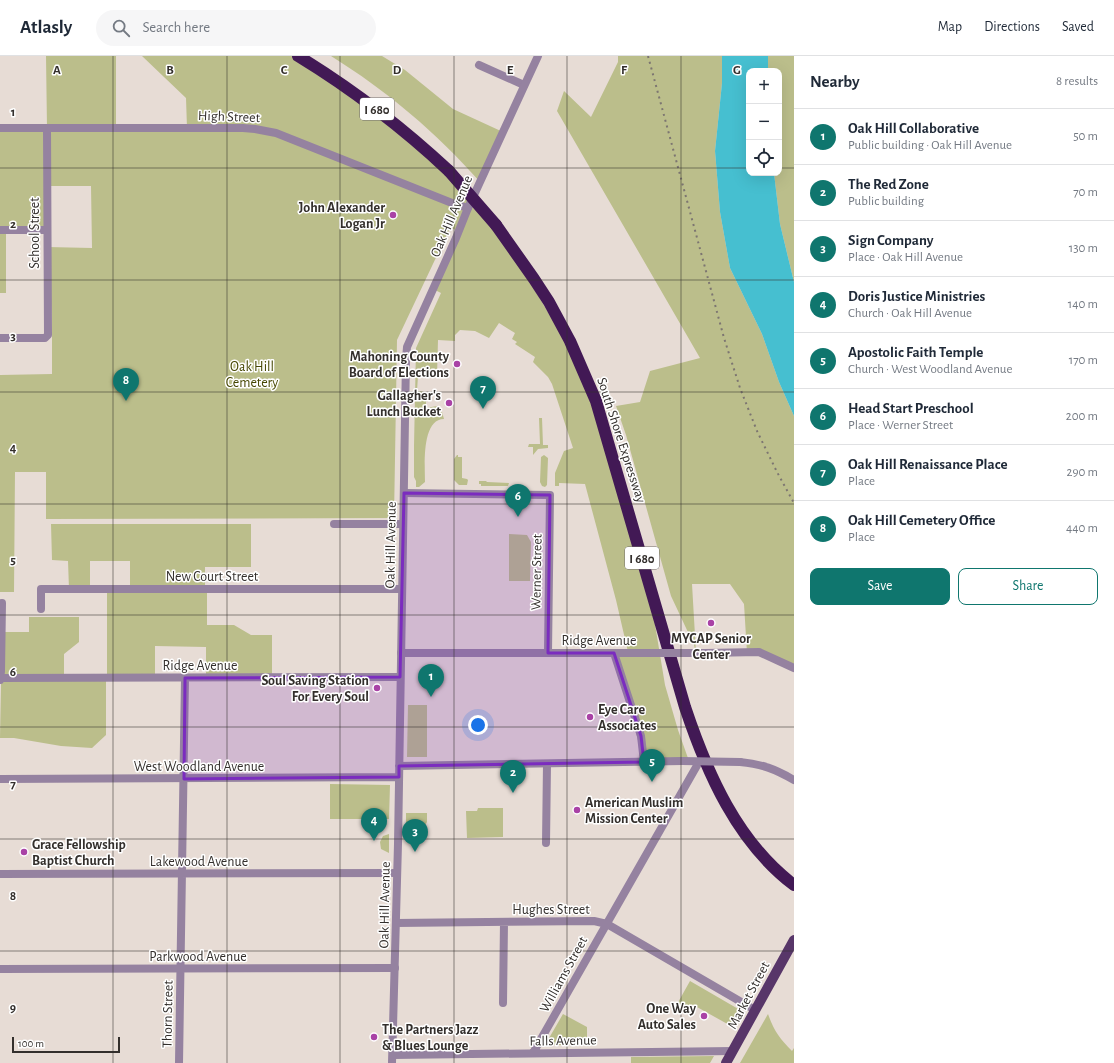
<!DOCTYPE html>
<html lang="en">
<head>
<meta charset="utf-8">
<style>
  :root { --surface:#fff; --page:#f6f6f7; --text:#1f2937; --muted:#747a83; --line:#e0e1e3; --accent:#0f766e }
  body { margin:0; font-family:"Alegreya Sans",sans-serif; background:var(--page); color:var(--text) }
  .controls { position:absolute; right:12px; top:12px; display:grid; overflow:hidden; border-radius:8px; box-shadow:0 4px 16px #0002 }
  .controls button { width:36px; height:36px; display:grid; place-items:center; padding:0; border:0; border-bottom:1px solid var(--line); background:var(--surface); color:var(--text); font:20px sans-serif }
  .scale { position:absolute; left:12px; bottom:10px; width:108px; box-sizing:border-box; padding-left:4px; border:2px solid #332f2c; border-top:0; font-size:11px; line-height:14px; white-space:nowrap; color:#332f2c; -webkit-text-stroke:3px #fff; paint-order:stroke }
  .you { position:absolute; left:478px; top:669px; width:14px; height:14px; margin:-10px; border:3px solid #fff; border-radius:50%; background:#1a73e8; box-shadow:0 0 0 6px #1a73e833 }
  .badge { display:grid; place-items:center; width:26px; height:26px; border-radius:50%; background:var(--accent); color:#fff; font-size:13px; font-weight:700 }
  .pin { position:absolute; translate:-50% -33px; filter:drop-shadow(0 1px 2px #0008) }
  .pin::after { content:''; position:absolute; top:21px; width:14px; height:12px; background:inherit; clip-path:polygon(0 0,100% 0,50% 100%) }
  .list { margin:0; padding:0; list-style:none }
  h2 { display:flex; justify-content:space-between; align-items:center; height:52px; margin:0; padding:0 16px; font-size:17px }
  h2 small { font-size:13px; font-weight:400; color:var(--muted) }
  .list li { display:grid; grid-template-columns:26px 1fr auto; gap:12px; align-items:center; box-sizing:border-box; height:56px; padding:0 16px; border-top:1px solid var(--line) }
  .list b { display:block; font-size:15px; white-space:nowrap }
  .list p { margin:0; font-size:13px; white-space:nowrap; color:var(--muted) }
  .list em { font-size:13px; font-style:normal; color:var(--muted) }
  .actions { display:flex; gap:8px; padding:12px 16px }
  .actions a { flex:1; padding:9px 0; border:1px solid var(--accent); border-radius:8px; text-align:center; font-size:14px; color:var(--accent) }
  .actions .main { background:var(--accent); color:#fff }
  .icon { flex:none; width:22px; height:22px; fill:none; stroke:currentColor; stroke-width:2; stroke-linecap:round; stroke-linejoin:round }
  .map { position:relative; flex:none; width:794px; height:1007px; overflow:hidden }
  header { display:flex; align-items:center; gap:24px; box-sizing:border-box; height:56px; padding:0 20px; background:var(--surface); border-bottom:1px solid var(--line) }
  header strong { font-size:19px }
  nav { display:flex; gap:22px; margin-inline-start:auto; font-size:14px }
  .search { width:280px; height:36px; background:var(--page); display:flex; align-items:center; gap:10px; box-sizing:border-box; padding:0 14px; border-radius:22px; color:var(--muted); font-size:15px }
  main { display:flex }
  aside { flex:1; background:var(--surface) }
  .map>svg:first-child { display:block }
  .green { fill:#bbbe8b }
  .water { fill:#46bfd0 }
  .lines { fill:none; stroke-linecap:round; stroke-linejoin:round }
  .minor { stroke:#9582a0; stroke-width:8 }
  .tertiary { stroke:#9582a0; stroke-width:8 }
  .primary { stroke:#583669; stroke-width:10 }
  .motorway { stroke:#421955; stroke-width:12 }
  .rail { stroke:#7c7571; stroke-width:2; stroke-dasharray:2 4; stroke-linecap:butt }
  .minor-bridge { stroke:#9582a0; stroke-width:8 }
  .tertiary-bridge { stroke:#9582a0; stroke-width:8 }
  .motorway-bridge { stroke:#421955; stroke-width:12 }
  .marked { fill:#7b2cbf; fill-opacity:0.2; stroke:#7b2cbf; stroke-width:3; stroke-linejoin:round }
  .grid { fill:none; stroke:#332f2c; stroke-width:1; stroke-opacity:0.55 }
  .poi-dot { fill:#a942a6; stroke:#fff; stroke-width:1.5 }
  .labels { text-anchor:middle; stroke-width:3; stroke-linejoin:round; paint-order:stroke }
  .shield { fill:#fff; stroke:#706d6b; stroke-width:1 }
  .shield-label { font-size:13px; font-weight:bold; fill:#332f2c }
  .street-label { font-size:14px; fill:#332f2c; stroke:#fff }
  .poi-label { font-size:14px; font-weight:bold; fill:#332f2c; stroke:#fff; text-anchor:end }
  .park-label { font-size:14px; fill:#464702; stroke:#fff }
  .grid-label { font-size:13px; text-anchor:middle; font-weight:bold; fill:#332f2c; stroke:#fff; stroke-width:3; stroke-linejoin:round; paint-order:stroke }
</style>
</head>
<body>
<header>
<strong>Atlasly</strong>
<div class="search"><svg class="icon" aria-label="search" viewBox="0 0 24 24"><circle cx="10" cy="10" r="6"/><path d="M15 15l6 6"/></svg>Search here</div>
<nav><a>Map</a><a>Directions</a><a>Saved</a></nav>
</header>
<main>
<div class="map">
<svg width="794" height="1007" viewBox="0 0 794 1007">
  <rect width="100%" height="100%" fill="#e7dcd5"/>
  <path class="green" d="M46,0H116V72H187L186,42L142,0H298L404,75L496,169L586,320L647,520L665,629L678,674L689,705L644,706L614,597L628,596L616,544L585,428L559,427V430H555V417L564,395L573,392L552,328L548,321L533,306L535,301L515,288L517,286L512,283L515,277L499,267L489,282L475,275L460,274L455,279V285L438,284L437,320H418L417,335L426,336V352L437,350L436,356H442L444,363C421,363 425,411 425,426L419,431H416V425L414,421V390L416,292L441,237L433,233L459,175L450,172L397,284L394,462L46,463V416H15L14,536H0V319L52,318V261L47,191L92,192L91,130H47V174H6V237H0V72H47Z
    M331,0H382L405,14L453,53L503,76L480,126C436,76 387,35 331,0Z
    M618,0H722V27L715,95L720,156L730,212L762,278L779,326L794,360V612L759,596L747,597L744,548L730,528H692L696,597L694,589L671,540L626,379L616,350L640,346L650,315L700,302L557,55L564,35L591,61L618,6Z
    M768,0H794V226L780,168L774,117H779V15H768Z
    M539,362H542L543,389H548V392L538,393L533,399V391H528L529,388H540Z
    M457,399H458V401H462V422L467,423L468,424L467,429H459L454,424V403Z
    M544,399L548,402L547,429L545,431L542,430L540,426L541,401Z
    M479,425H486L487,426L509,427L508,430H481V428H479Z
    M51,468H251V511H205V533H207V569H234L251,579H272V622H206V591L155,590V622H107V533H130V505H90V533H69L68,505L52,504Z
    M509,478L527,479L531,486L530,525H509Z
    M29,561H79V586L64,598V622H106V679L92,692L61,690L14,682H0L2,576H29Z
    M408,649H427V701H407Z
    M330,728L390,729L389,763H330Z
    M478,752H503V781L467,782L466,755H477Z
    M406,757H427V766L423,773H415V784H406Z
    M389,778V797L381,793L380,786L383,780Z
    M690,925L740,954L731,970L697,951L692,959L676,950Z
    M563,958L587,971V989H545Z
    M768,958C774,975 780,983 792,995L794,992V1007H740Z
    M714,1000L710,1007H631V1001Z"/>
  <path class="water" d="M722,0H768V15H749V117H774L780,168L794,226V360L779,326L762,278L730,212L720,156L715,95L722,27Z"/>
  <g class="lines">
    <path class="minor" d="M479,9L524,29
      M0,72H243L255,73L276,77L452,147L468,152
      M0,174H47
      M0,282H45L48,279L47,72
      M404,437L550,439L548,597
      M334,468H403
      M41,553V533H402
      M401,597H651
      M614,597L641,680L644,706
      M705,597L759,596L794,612
      M0,622L400,621
      M0,624L1,615L2,547
      M546,787L547,708
      M0,818L397,817
      M396,867L594,865L607,868L755,954
      M0,913L395,912
      M503,947L504,866
      M533,997L699,706
      M393,999L733,995
      M179,1007L185,622"/>
    <path class="tertiary" d="M740,706C762,708 775,713 794,724
      M399,710L682,705
      M0,723L399,721
      M392,1007L398,788L406,303L407,291L456,182L468,152L538,0"/>
    <path class="primary" d="M726,1007L794,884"/>
    <path class="motorway" d="M298,0C352,33 403,72 449,115
      M496,169L534,223L549,246L570,285L596,345L685,651C707,717 737,786 794,829"/>
    <path class="rail" d="M648,0L724,282L740,332L757,375L777,416L794,447"/>
    <path class="minor-bridge" d="M651,597H705"/>
    <path class="tertiary-bridge" d="M682,705L740,706"/>
    <path class="motorway-bridge" d="M449,115L496,169"/>
  </g>
  <path class="marked" d="M404,437L550,439L548,597H614L641,680L644,706L399,710V721L184,723L185,622L400,621Z"/>
  <path class="grid" d="M113,0V1007M227,0V1007M340,0V1007M454,0V1007M567,0V1007M681,0V1007M0,112H749M779,112H794M0,224H794M0,336H794M0,448H794M0,559H794M0,671H794M0,783H794M0,895H794"/>
  <g class="poi-dot">
    <circle cx="393" cy="159" r="4"/>
    <circle cx="457" cy="308" r="4"/>
    <circle cx="449" cy="347" r="4"/>
    <circle cx="711" cy="567" r="4"/>
    <circle cx="377" cy="632" r="4"/>
    <circle cx="590" cy="661" r="4"/>
    <circle cx="577" cy="754" r="4"/>
    <circle cx="24" cy="796" r="4"/>
    <circle cx="704" cy="960" r="4"/>
    <circle cx="374" cy="981" r="4"/>
  </g>
  <g class="labels">
    <g class="shield">
      <rect x="360" y="42" width="34" height="22" rx="3"/>
      <rect x="625" y="491" width="34" height="22" rx="3"/>
    </g>
    <g class="shield-label">
      <text x="377" y="58">I 680</text>
      <text x="642" y="507">I 680</text>
    </g>
    <g class="street-label">
      <text transform="translate(229 60) rotate(2)" y="5">High Street</text>
      <text transform="translate(451 160) rotate(-67)" y="5">Oak Hill Avenue</text>
      <text transform="translate(34 177) rotate(-90)" y="5">School Street</text>
      <text transform="translate(622 384) rotate(72)" y="5">South Shore Expressway</text>
      <text transform="translate(390 489) rotate(-89)" y="5">Oak Hill Avenue</text>
      <text transform="translate(536 516) rotate(-89)" y="5">Werner Street</text>
      <text x="212" y="525">New Court Street</text>
      <text x="599" y="589">Ridge Avenue</text>
      <text x="200" y="614">Ridge Avenue</text>
      <text x="199" y="715">West Woodland Avenue</text>
      <text x="199" y="810">Lakewood Avenue</text>
      <text transform="translate(384 849) rotate(-89)" y="5">Oak Hill Avenue</text>
      <text x="551" y="858">Hughes Street</text>
      <text x="198" y="905">Parkwood Avenue</text>
      <text transform="translate(563 918) rotate(-61)" y="5">Williams Street</text>
      <text transform="translate(748 939) rotate(-62)" y="5">Market Street</text>
      <text transform="translate(167 958) rotate(-89)" y="5">Thorn Street</text>
      <text transform="translate(563 984) rotate(-1)" y="5">Falls Avenue</text>
    </g>
    <g class="poi-label">
      <text x="385" y="156">John Alexander<tspan x="385" dy="16">Logan Jr</tspan></text>
      <text x="449" y="305">Mahoning County<tspan x="449" dy="16">Board of Elections</tspan></text>
      <text x="441" y="344">Gallagher's<tspan x="441" dy="16">Lunch Bucket</tspan></text>
      <text x="711" y="587" text-anchor="middle">MYCAP Senior<tspan x="711" dy="16">Center</tspan></text>
      <text x="369" y="629">Soul Saving Station<tspan x="369" dy="16">For Every Soul</tspan></text>
      <text x="598" y="658" text-anchor="start">Eye Care<tspan x="598" dy="16">Associates</tspan></text>
      <text x="585" y="751" text-anchor="start">American Muslim<tspan x="585" dy="16">Mission Center</tspan></text>
      <text x="32" y="793" text-anchor="start">Grace Fellowship<tspan x="32" dy="16">Baptist Church</tspan></text>
      <text x="696" y="957">One Way<tspan x="696" dy="16">Auto Sales</tspan></text>
      <text x="382" y="978" text-anchor="start">The Partners Jazz<tspan x="382" dy="16">&amp; Blues Lounge</tspan></text>
    </g>
    <g class="park-label">
      <text x="252" y="315">Oak Hill<tspan x="252" dy="16">Cemetery</tspan></text>
    </g>
  </g>
  <g class="grid-label">
    <text x="57" y="18">A</text>
    <text x="170" y="18">B</text>
    <text x="284" y="18">C</text>
    <text x="397" y="18">D</text>
    <text x="510" y="18">E</text>
    <text x="624" y="18">F</text>
    <text x="737" y="18">G</text>
    <text x="13" y="60">1</text>
    <text x="13" y="172">2</text>
    <text x="13" y="284">3</text>
    <text x="13" y="396">4</text>
    <text x="13" y="508">5</text>
    <text x="13" y="620">6</text>
    <text x="13" y="732">7</text>
    <text x="13" y="844">8</text>
    <text x="13" y="956">9</text>
  </g>
</svg>
<div class="controls">
<button>+</button>
<button>−</button>
<button><svg class="icon" aria-label="locate" viewBox="0 0 24 24"><circle cx="12" cy="12" r="6"/><path d="M12 2v4M12 18v4M2 12h4M18 12h4"/></svg></button>
</div>
<div class="scale">100 m</div>
<div class="you"></div>
<div class="pin badge" style="left:431px;top:641px">1</div>
<div class="pin badge" style="left:513px;top:737px">2</div>
<div class="pin badge" style="left:415px;top:796px">3</div>
<div class="pin badge" style="left:374px;top:785px">4</div>
<div class="pin badge" style="left:652px;top:726px">5</div>
<div class="pin badge" style="left:518px;top:461px">6</div>
<div class="pin badge" style="left:483px;top:353px">7</div>
<div class="pin badge" style="left:126px;top:345px">8</div>
</div>
<aside>
<h2>Nearby<small>8 results</small></h2>
<ul class="list">
<li><span class="badge">1</span><div><b>Oak Hill Collaborative</b><p>Public building · Oak Hill Avenue</p></div><em>50 m</em></li>
<li><span class="badge">2</span><div><b>The Red Zone</b><p>Public building</p></div><em>70 m</em></li>
<li><span class="badge">3</span><div><b>Sign Company</b><p>Place · Oak Hill Avenue</p></div><em>130 m</em></li>
<li><span class="badge">4</span><div><b>Doris Justice Ministries</b><p>Church · Oak Hill Avenue</p></div><em>140 m</em></li>
<li><span class="badge">5</span><div><b>Apostolic Faith Temple</b><p>Church · West Woodland Avenue</p></div><em>170 m</em></li>
<li><span class="badge">6</span><div><b>Head Start Preschool</b><p>Place · Werner Street</p></div><em>200 m</em></li>
<li><span class="badge">7</span><div><b>Oak Hill Renaissance Place</b><p>Place</p></div><em>290 m</em></li>
<li><span class="badge">8</span><div><b>Oak Hill Cemetery Office</b><p>Place</p></div><em>440 m</em></li>
</ul>
<div class="actions"><a class="main">Save</a><a>Share</a></div>
</aside>
</main>
</body>
</html>
